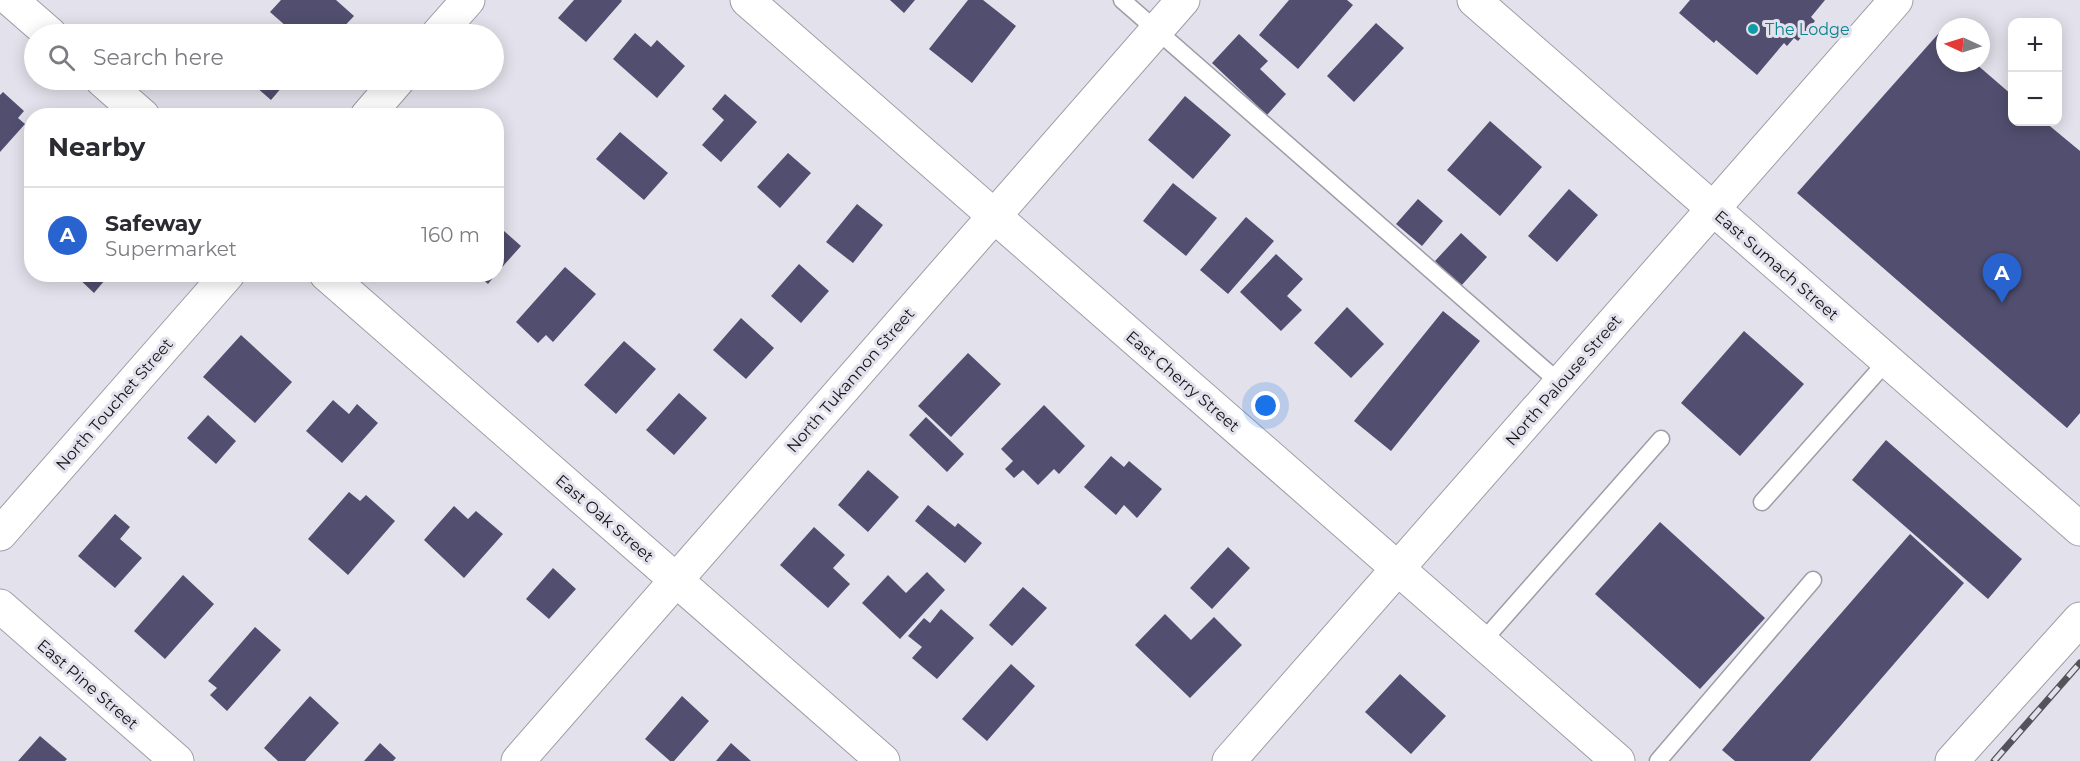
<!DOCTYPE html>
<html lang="en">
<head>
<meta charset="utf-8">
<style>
  :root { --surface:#fff; --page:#f2f2f3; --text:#2b2b33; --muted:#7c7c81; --line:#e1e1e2; --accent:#2863d0 }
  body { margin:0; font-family:Montserrat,sans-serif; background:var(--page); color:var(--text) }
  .controls { position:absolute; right:18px; top:18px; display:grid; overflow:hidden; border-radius:12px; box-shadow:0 3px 15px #0003 }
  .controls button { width:54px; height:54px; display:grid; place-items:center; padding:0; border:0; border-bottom:2px solid var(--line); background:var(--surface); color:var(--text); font:30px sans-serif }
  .compass { position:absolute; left:1936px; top:18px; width:54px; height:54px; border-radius:50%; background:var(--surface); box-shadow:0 3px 15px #0003; rotate:274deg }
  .you { position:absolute; left:1266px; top:406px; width:21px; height:21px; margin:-15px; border:4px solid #fff; border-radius:50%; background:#1a73e8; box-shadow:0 0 0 9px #1a73e833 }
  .badge { display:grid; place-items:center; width:39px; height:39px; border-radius:50%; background:var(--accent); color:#fff; font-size:20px; font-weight:700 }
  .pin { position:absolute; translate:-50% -50px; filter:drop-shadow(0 2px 3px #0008) }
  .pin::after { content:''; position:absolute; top:32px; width:21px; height:18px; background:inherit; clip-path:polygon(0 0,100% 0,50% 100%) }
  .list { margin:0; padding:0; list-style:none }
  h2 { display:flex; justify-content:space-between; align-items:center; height:78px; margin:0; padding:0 24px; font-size:26px }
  h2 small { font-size:20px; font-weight:400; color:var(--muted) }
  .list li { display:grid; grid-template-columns:39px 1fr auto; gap:18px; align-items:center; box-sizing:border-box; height:96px; padding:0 24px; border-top:2px solid var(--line) }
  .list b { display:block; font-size:22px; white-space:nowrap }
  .list p { margin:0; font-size:20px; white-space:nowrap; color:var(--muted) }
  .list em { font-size:20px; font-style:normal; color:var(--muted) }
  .icon { flex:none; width:33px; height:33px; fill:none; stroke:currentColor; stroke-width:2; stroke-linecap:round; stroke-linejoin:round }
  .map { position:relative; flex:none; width:2080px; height:761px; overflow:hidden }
  .search { position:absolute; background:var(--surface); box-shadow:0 3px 15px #0003; left:24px; top:24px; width:480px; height:66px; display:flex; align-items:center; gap:15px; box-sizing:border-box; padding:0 21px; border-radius:33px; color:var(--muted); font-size:22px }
  .panel { position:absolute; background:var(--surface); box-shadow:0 3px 15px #0003; left:24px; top:108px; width:480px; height:174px; border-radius:24px }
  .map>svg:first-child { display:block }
  .building { fill:#514e6f }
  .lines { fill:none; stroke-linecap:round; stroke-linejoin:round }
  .lane-casing { stroke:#9e9da7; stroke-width:19 }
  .street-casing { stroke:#9e9da7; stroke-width:35 }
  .lane { stroke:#fff; stroke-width:16 }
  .street { stroke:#fff; stroke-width:33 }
  .rail-casing { stroke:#545359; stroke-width:7 }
  .rail { stroke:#e3e2ec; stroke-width:4.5; stroke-dasharray:14; stroke-linecap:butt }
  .culture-dot { fill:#0f9aa8; stroke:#e3e2ec; stroke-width:2 }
  .labels { text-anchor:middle; stroke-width:6; stroke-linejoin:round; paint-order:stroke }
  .culture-label { font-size:16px; fill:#0d838f; stroke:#e3e2ec; text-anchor:start }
  .street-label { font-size:16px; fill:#131316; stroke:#e3e2ec }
</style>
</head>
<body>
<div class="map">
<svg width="2080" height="761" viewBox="0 0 2080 761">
  <rect width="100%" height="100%" fill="#e3e2ec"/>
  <path class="building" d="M281,0H336L354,16L337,34H295L270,12Z
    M574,0H621L622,1L586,42L558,18Z
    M890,0H915L904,13Z
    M968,0H983L1016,26L972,83L929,49Z
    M1289,0H1347L1353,5L1298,69L1259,35Z
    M1690,0H1825L1811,17L1815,21L1798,41L1794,38L1787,46L1784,43L1757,75L1716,40L1714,43L1679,13Z
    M1376,23L1404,48L1354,102L1327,76Z
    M635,33L651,47L657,40L685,66L657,98L613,59Z
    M1939,33L1945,38V63H1975L2012,95V122H2045L2080,151V413L2067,428L1797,193Z
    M1239,34L1268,61L1260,69L1286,94L1267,115L1212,63Z
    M248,80H288L271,100Z
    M3,92L24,111L18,118L25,124L0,152V95Z
    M725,94L757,122L721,162L702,145L724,120L712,109Z
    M1185,96L1231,135L1193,179L1148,140Z
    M1490,121L1542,167L1500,216L1447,170Z
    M620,132L668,173L644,200L596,159Z
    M788,153L811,173L780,208L757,187Z
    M1173,183L1217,218L1186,256L1143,221Z
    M1569,189L1598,215L1557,262L1528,236Z
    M1418,199L1443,221L1422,246L1396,224Z
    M857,204L883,225L853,263L826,242Z
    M1246,217L1274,241L1228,294L1200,270Z
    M496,224L521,246L496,274Z
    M1461,233L1487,257L1461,286L1435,261Z
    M1276,254L1303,279L1287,296L1302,310L1281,331L1240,292Z
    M799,264L829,291L801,323L771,296Z
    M565,267L596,294L553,342L546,335L538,343L516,322Z
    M74,274H110L94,293Z
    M477,274H496L488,284Z
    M1347,307L1384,344L1351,378L1314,343Z
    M1443,311L1480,341L1391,451L1354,421Z
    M741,318L774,348L746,379L713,350Z
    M1744,331L1804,384L1740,456L1681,403Z
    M241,335L292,382L255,423L203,377Z
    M624,341L656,369L616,414L584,385Z
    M968,353L1001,384L951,437L918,406Z
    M679,393L707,418L674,455L646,430Z
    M333,400L349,414L357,404L378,423L342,463L306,431Z
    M1044,405L1085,446L1059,474L1054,469L1038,485L1023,470L1014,478L1005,469L1013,461L1001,449Z
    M208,415L236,441L216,464L187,438Z
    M926,417L964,454L947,472L909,435Z
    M1886,440L2022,559L1988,599L1852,480Z
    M1111,456L1124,467L1129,461L1162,489L1137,518L1124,505L1116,515L1084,487Z
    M868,470L899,497L868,532L838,505Z
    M349,492L360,501L366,495L395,521L348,575L308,539Z
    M928,505L955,527L958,523L982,543L965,563L915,521Z
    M454,506L468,519L476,511L503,534L464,578L424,540Z
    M115,514L130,527L120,539L142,558L115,588L78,556Z
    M1660,522L1765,618L1700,689L1595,594Z
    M814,527L845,555L833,568L850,584L828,608L780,565Z
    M1910,534L1964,583L1810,761H1735L1722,750Z
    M1228,547L1250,568L1212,609L1190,588Z
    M553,568L576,589L549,619L526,599Z
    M927,572L945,590L900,639L862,603L888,575L906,593Z
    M183,575L214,604L165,659L134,631Z
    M1023,587L1047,608L1012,646L989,625Z
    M941,609L974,638L937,679L912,658L922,647L908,636L924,618L930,623Z
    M1165,614L1191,640L1214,617L1242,645L1190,698L1135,645Z
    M255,627L281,650L227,711L210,695L217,688L208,681Z
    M1011,664L1035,686L987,741L962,719Z
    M1400,674L1446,716L1411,754L1365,712Z
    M310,696L339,723L305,761H278L264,748Z
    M682,696L709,721L674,761H670L645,739Z
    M40,736L67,759L65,761H18Z
    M380,743L396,758L393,761H364Z
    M731,743L751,761H716Z"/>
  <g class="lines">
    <defs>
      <path id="lane" d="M1122,0L1560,383
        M1762,502L1887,361
        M1482,642L1661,439
        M1658,761L1813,580"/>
      <path id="street" d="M11,0L50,34
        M747,0L1618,761
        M1474,0L2080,529
        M438,34L468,0
        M102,80L143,116
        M367,116L398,80
        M326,274L883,761
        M0,534L228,274
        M0,606L177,761
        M518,761L1183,0
        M1229,761L1896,0
        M1952,761L2080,619"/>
    </defs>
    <use href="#lane" class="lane-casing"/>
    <use href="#street" class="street-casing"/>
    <use href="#lane" class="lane"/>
    <use href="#street" class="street"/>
    <defs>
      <path id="rail" d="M1994,761L2080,663"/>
    </defs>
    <use href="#rail" class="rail-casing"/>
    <use href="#rail" class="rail"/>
  </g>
  <circle class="culture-dot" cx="1753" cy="29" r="6"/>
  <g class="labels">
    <g class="culture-label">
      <text x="1765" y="35">The Lodge</text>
    </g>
    <g class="street-label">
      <text transform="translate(1777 265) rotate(41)" y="6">East Sumach Street</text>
      <text transform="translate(850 380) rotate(-49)" y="6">North Tukannon Street</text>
      <text transform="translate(1563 380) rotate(-49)" y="6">North Palouse Street</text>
      <text transform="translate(1183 381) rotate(41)" y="6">East Cherry Street</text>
      <text transform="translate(114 404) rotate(-49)" y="6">North Touchet Street</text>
      <text transform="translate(605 518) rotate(41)" y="6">East Oak Street</text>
      <text transform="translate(88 684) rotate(41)" y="6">East Pine Street</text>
    </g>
  </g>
</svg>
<div class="controls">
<button>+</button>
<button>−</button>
</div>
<svg class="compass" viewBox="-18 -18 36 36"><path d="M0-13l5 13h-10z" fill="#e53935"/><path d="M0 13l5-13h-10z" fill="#7c7c81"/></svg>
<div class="you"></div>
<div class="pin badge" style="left:2002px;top:303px">A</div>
<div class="search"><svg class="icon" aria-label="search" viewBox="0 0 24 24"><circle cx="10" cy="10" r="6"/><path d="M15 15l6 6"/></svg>Search here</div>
<section class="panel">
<h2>Nearby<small></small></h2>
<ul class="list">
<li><span class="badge">A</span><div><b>Safeway</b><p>Supermarket</p></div><em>160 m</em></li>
</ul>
</section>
</div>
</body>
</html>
